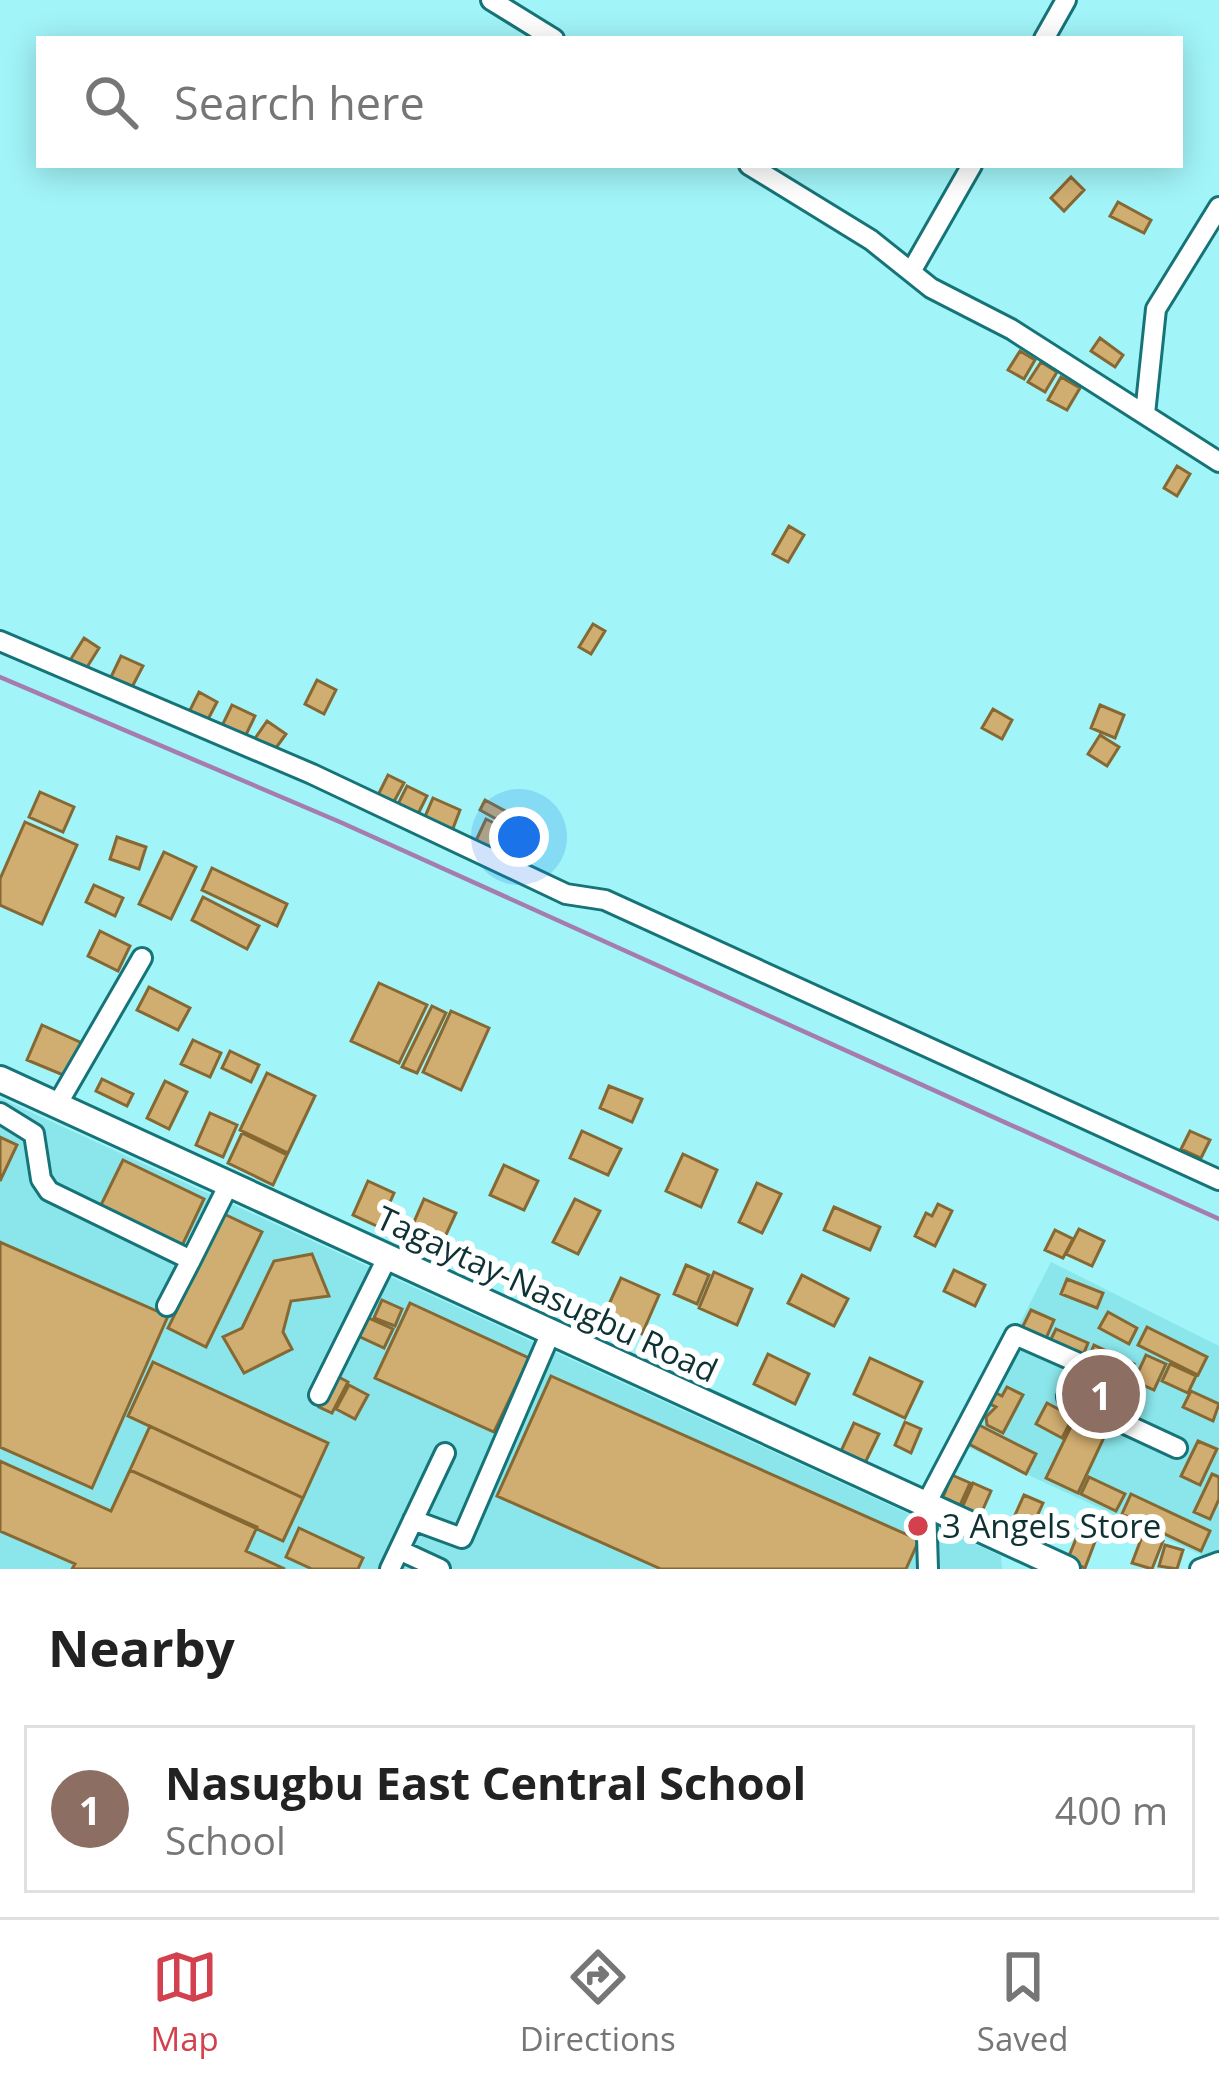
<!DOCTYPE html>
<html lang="en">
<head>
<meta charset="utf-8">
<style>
  :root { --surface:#fff; --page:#f6f6f6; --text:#222; --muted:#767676; --line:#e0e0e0; --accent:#d2414d }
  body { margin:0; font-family:"Open Sans",sans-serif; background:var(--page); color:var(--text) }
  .you { position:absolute; left:519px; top:837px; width:42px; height:42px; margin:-30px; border:9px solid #fff; border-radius:50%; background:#1a73e8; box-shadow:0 0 0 18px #1a73e833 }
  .badge { display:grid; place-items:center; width:78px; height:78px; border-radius:50%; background:var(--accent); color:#fff; font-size:39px; font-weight:700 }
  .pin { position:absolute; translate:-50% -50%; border:6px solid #fff; box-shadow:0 3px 12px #0006 }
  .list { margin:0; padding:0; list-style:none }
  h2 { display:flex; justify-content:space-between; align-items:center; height:156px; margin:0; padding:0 48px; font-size:51px }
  h2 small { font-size:39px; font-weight:400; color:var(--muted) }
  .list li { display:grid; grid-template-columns:78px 1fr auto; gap:36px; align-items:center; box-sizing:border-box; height:168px; margin:0 24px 24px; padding:0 24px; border:3px solid var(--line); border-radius:0px }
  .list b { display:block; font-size:45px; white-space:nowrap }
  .list p { margin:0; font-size:39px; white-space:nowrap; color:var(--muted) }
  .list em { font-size:39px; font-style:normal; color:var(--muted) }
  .icon { flex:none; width:66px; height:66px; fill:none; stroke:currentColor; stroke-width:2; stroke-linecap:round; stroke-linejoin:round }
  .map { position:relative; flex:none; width:1219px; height:1569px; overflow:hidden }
  .search { position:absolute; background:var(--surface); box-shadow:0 6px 30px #0003; left:36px; right:36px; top:36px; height:132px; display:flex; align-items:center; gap:30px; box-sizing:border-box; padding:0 42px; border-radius:0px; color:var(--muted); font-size:45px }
  .sheet { height:348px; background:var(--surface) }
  nav { display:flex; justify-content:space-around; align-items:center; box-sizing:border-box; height:168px; border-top:3px solid var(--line); background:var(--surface); font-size:33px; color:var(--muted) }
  nav a { display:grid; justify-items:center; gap:6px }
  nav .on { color:var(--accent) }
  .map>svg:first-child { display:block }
  .built { fill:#8ae6eb }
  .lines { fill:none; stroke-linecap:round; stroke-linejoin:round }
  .stream { stroke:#a67caf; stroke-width:4.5 }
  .building { fill:#d0ad70; stroke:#866833; stroke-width:3 }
  .minor-casing { stroke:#167377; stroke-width:24 }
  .major-casing { stroke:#167377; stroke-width:30 }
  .minor { stroke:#fff; stroke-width:18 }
  .major { stroke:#fff; stroke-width:24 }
  .poi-dot { fill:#d2414d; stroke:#fff; stroke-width:4.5 }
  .labels { text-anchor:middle; stroke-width:12; stroke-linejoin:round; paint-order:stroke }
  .street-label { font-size:33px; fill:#0e3234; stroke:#fff }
  .poi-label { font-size:33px; fill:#0e3234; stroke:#fff; text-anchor:start }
</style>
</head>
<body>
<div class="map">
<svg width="1219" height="1569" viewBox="0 0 1219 1569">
  <rect width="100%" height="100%" fill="#a1f4f8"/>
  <path class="built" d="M0,1098L1001,1556L1002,1569H0Z
    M1051,1262L1219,1346V1553L1208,1558L959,1443Z"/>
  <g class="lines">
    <path class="stream" d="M0,677L340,822L1219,1219"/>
  </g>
  <path class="building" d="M1071,177L1084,190L1064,211L1051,198Z
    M1118,202L1151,220L1144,233L1110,216Z
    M1100,338L1123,355L1115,367L1091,351Z
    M1020,351L1035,360L1024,379L1008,370Z
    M1041,362L1057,372L1045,392L1028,382Z
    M1061,377L1080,388L1067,410L1048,400Z
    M1177,466L1190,474L1177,496L1164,488Z
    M789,526L804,535L788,562L773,554Z
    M593,624L605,631L591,654L579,647Z
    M84,638L99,648L84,672L69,662Z
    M121,656L143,666L131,689L110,679Z
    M317,680L336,690L324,714L305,704Z
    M199,692L217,702L204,727L186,718Z
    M232,705L255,716L242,743L219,732Z
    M1100,705L1124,715L1115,738L1091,728Z
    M993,709L1012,720L1002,739L982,728Z
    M267,721L286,734L273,752L254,740Z
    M1100,735L1119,747L1107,766L1088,754Z
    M388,775L404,783L390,809L375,801Z
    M407,786L427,796L416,818L396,808Z
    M40,792L74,807L63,832L29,817Z
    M433,798L460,810L452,831L424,819Z
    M485,800L522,820L516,830L480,810Z
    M486,819L514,833L502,860L473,847Z
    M25,822L77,845L42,924L0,905V879Z
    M117,837L146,847L139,869L110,859Z
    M164,852L196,867L171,919L139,904Z
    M212,868L287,904L277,926L202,890Z
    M94,885L123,898L115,916L86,902Z
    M203,897L259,926L247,949L192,920Z
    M100,931L130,946L118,971L88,956Z
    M379,983L427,1005L399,1063L351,1041Z
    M149,987L190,1008L178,1030L137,1010Z
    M432,1006L446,1013L417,1073L402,1067Z
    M451,1011L489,1028L461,1090L423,1072Z
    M42,1025L82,1043L68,1077L27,1060Z
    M193,1040L221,1053L210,1077L181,1064Z
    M230,1051L259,1065L251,1082L222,1068Z
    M267,1073L315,1096L288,1153L240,1130Z
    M102,1079L133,1094L127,1106L96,1091Z
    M165,1081L187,1092L169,1129L147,1118Z
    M609,1086L642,1099L632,1122L600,1108Z
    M210,1113L237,1125L223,1157L196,1145Z
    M582,1131L621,1149L608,1175L570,1158Z
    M1190,1131L1210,1140L1201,1158L1181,1149Z
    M242,1133L287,1155L273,1185L228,1163Z
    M0,1137L17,1145L0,1181Z
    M683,1154L717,1170L701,1207L666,1191Z
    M123,1160L204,1199L181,1248L99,1209Z
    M504,1165L538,1181L524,1210L490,1195Z
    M368,1181L394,1193L379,1227L353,1215Z
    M757,1183L781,1194L762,1233L739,1222Z
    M424,1199L456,1213L438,1252L407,1238Z
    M575,1199L600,1211L578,1254L553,1242Z
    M938,1204L952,1211L935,1246L915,1236L926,1213L932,1216Z
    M834,1207L880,1227L870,1250L824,1230Z
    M224,1214L262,1232L206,1347L168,1328Z
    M1079,1229L1104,1241L1092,1266L1066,1254Z
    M1055,1230L1073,1239L1063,1258L1045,1250Z
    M0,1242L168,1316L92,1488L0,1447Z
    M312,1254L329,1296L291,1301L283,1332L292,1349L244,1373L223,1337L242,1328L274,1261Z
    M686,1265L709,1275L697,1304L674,1294Z
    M954,1270L985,1285L975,1306L944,1291Z
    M714,1272L752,1289L737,1325L699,1308Z
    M802,1275L848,1299L834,1326L788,1303Z
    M621,1278L659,1295L642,1334L603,1317Z
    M1067,1279L1103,1293L1097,1308L1061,1294Z
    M382,1300L402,1309L395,1326L374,1318Z
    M410,1303L529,1358L494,1432L375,1378Z
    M1031,1310L1054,1320L1044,1343L1020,1332Z
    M1108,1312L1137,1328L1129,1344L1099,1328Z
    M364,1316L393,1329L384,1348L356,1335Z
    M1147,1327L1207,1357L1198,1375L1138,1345Z
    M1056,1329L1088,1343L1081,1360L1048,1345Z
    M1094,1345L1134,1364L1124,1385L1085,1367Z
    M768,1354L809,1374L795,1404L754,1384Z
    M1146,1355L1166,1364L1154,1390L1134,1381Z
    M870,1358L922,1382L905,1418L854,1394Z
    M153,1362L328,1443L303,1498L128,1416Z
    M1170,1364L1196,1376L1188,1393L1162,1381Z
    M335,1375L348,1382L332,1413L319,1407Z
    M551,1376L919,1540L906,1569H661L497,1496Z
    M349,1385L368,1395L355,1419L336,1409Z
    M1007,1387L1023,1395L1003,1433L987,1425L986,1417L996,1407L990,1404L996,1393L1002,1396Z
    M1191,1391L1219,1404L1213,1421L1183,1407Z
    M1047,1403L1073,1417L1062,1438L1036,1424Z
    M1076,1416L1107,1431L1078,1493L1046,1478Z
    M905,1422L921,1429L911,1453L895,1445Z
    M854,1423L879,1434L865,1463L841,1451Z
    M979,1425L1036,1454L1026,1474L969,1444Z
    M150,1426L303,1498L283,1541L130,1470Z
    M1198,1441L1217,1449L1200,1485L1181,1476Z
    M0,1461L111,1511L130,1470L257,1527L246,1551L285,1569H72L75,1564L0,1531Z
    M1212,1474L1219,1477V1499L1210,1519L1194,1512Z
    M952,1475L970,1483L960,1505L943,1497Z
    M1089,1477L1125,1494L1116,1511L1081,1494Z
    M973,1483L991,1491L980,1516L962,1508Z
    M1131,1494L1210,1531L1201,1551L1122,1514Z
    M1024,1495L1043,1503L1029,1534L1010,1526Z
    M1082,1524L1099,1531L1085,1568L1067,1561Z
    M299,1528L363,1558L358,1569H312L286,1557Z
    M1143,1534L1163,1541L1152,1569L1132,1563Z
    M1165,1545L1183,1550L1177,1569L1159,1566Z"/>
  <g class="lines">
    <defs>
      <path id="minor" d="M491,0L554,39
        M1044,39L1066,0
        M749,165L871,240L931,288L1011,329L1219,462
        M912,270L972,165
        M1145,414L1156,309L1219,207
        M0,641L312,774L566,894L605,900L1219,1180
        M57,1105L142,958
        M0,1113L34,1134L41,1179L49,1191L191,1260L229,1184
        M167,1306L191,1260
        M319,1395L388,1256
        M413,1520L462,1538L551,1332
        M399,1550L440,1569
        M390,1569L445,1453
        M928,1569L926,1504L1015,1335L1081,1364L1067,1397L1177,1448
        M1200,1569L1219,1562"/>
      <path id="major" d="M0,1079L1067,1569"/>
    </defs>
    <use href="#minor" class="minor-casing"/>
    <use href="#major" class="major-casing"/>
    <use href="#minor" class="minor"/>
    <use href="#major" class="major"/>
  </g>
  <circle class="poi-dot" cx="918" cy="1526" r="12"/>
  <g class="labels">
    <g class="street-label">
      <text transform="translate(547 1294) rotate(25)" y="12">Tagaytay-Nasugbu Road</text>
    </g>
    <g class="poi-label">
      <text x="942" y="1538">3 Angels Store</text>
    </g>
  </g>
</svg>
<div class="you"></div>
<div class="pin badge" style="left:1101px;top:1394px;background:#8d6e63">1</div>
<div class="search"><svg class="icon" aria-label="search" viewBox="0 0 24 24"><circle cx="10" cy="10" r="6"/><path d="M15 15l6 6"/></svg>Search here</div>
</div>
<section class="sheet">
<h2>Nearby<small></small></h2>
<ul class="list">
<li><span class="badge" style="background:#8d6e63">1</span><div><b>Nasugbu East Central School</b><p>School</p></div><em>400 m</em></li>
</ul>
</section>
<nav>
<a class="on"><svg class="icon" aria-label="map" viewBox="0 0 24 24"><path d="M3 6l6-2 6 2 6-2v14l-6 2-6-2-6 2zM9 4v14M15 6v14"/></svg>Map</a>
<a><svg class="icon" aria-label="directions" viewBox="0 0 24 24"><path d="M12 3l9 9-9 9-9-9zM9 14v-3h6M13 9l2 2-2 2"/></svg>Directions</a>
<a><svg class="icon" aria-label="saved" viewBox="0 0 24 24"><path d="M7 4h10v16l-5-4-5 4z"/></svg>Saved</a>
</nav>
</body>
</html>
